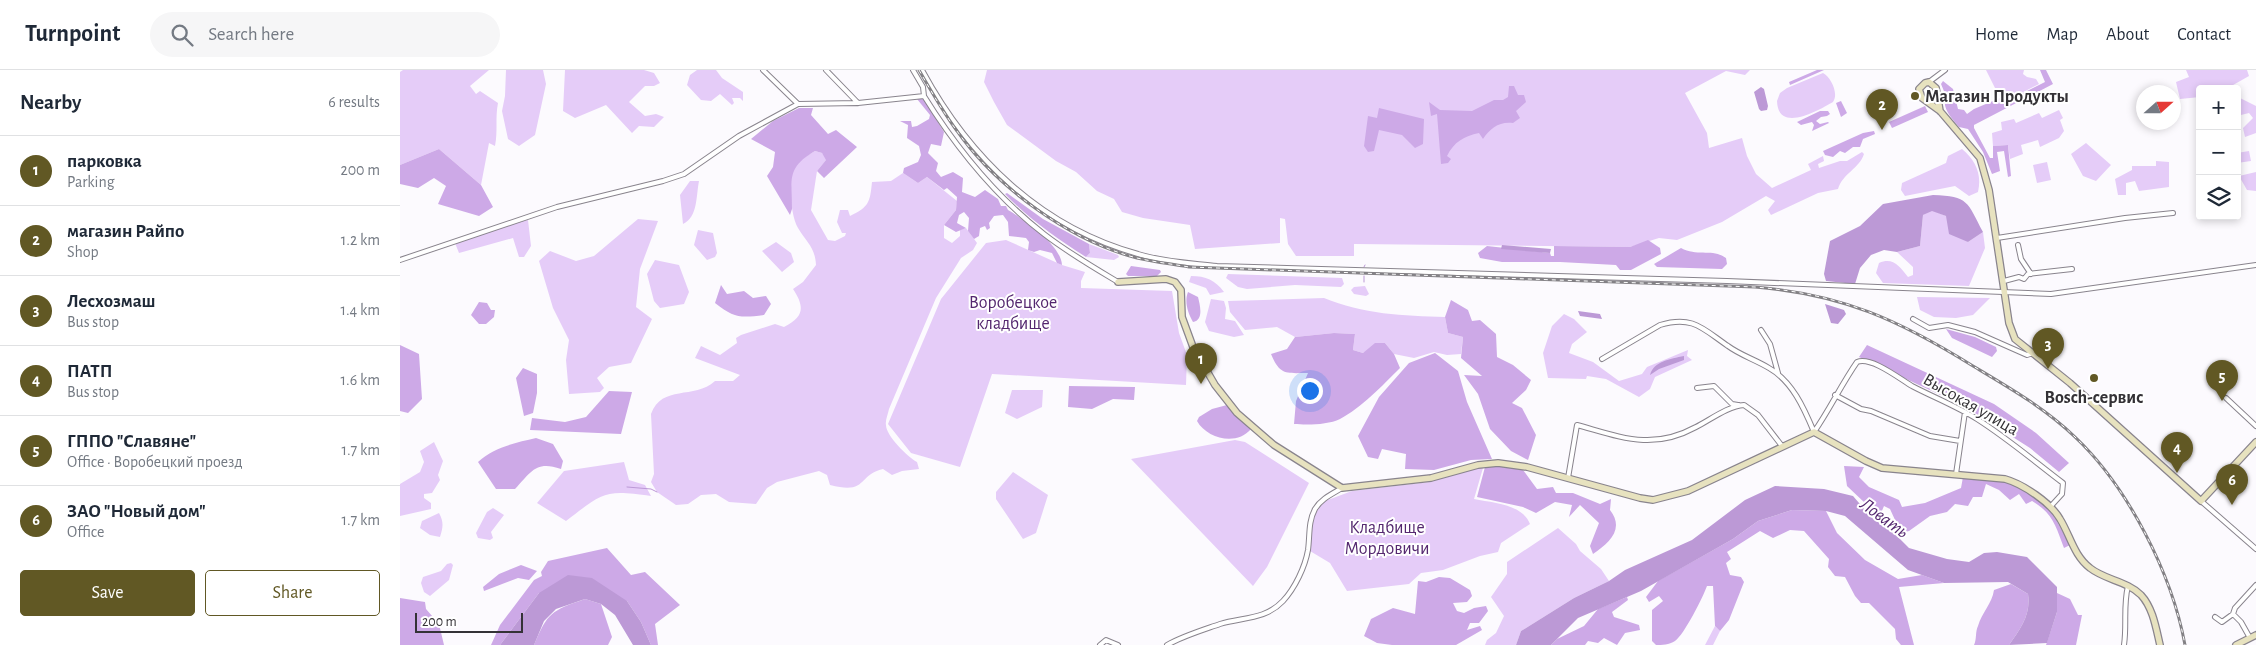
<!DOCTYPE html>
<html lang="en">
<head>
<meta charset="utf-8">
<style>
  :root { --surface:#fff; --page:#f6f6f7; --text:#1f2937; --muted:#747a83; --line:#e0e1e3; --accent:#615824 }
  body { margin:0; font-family:"Alegreya Sans",sans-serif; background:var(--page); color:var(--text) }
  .controls { position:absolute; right:15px; top:15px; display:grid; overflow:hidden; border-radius:5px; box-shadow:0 2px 8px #0003 }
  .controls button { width:45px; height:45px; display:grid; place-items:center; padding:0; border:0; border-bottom:1px solid var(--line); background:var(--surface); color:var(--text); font:25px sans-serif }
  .compass { position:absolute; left:1736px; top:15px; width:45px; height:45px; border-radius:50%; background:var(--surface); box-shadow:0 2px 8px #0003; rotate:69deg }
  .scale { position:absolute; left:15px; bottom:12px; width:108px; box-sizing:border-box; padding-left:5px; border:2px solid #343236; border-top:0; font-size:14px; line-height:18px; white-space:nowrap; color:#343236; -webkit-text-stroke:4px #fff; paint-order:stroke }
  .you { position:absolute; left:909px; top:320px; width:18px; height:18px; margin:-12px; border:4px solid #fff; border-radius:50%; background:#1a73e8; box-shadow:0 0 0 8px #1a73e833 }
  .badge { display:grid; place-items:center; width:32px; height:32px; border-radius:50%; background:var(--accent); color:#fff; font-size:16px; font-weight:700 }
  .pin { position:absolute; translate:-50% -41px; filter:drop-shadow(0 1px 2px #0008) }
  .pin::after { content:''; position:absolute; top:26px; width:18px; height:15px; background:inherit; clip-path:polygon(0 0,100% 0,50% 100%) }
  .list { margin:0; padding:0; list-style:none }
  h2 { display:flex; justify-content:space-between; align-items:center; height:65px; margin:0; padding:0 20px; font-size:21px }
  h2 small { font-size:16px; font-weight:400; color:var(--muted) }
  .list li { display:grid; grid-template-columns:32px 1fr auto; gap:15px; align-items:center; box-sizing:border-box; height:70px; padding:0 20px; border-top:1px solid var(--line) }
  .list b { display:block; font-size:19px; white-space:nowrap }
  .list p { margin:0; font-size:16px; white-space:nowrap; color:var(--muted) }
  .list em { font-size:16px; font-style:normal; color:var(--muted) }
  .actions { display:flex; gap:10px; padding:15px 20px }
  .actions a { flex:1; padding:11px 0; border:1px solid var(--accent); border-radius:5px; text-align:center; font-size:18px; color:var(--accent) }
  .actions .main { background:var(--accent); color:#fff }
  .icon { flex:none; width:28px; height:28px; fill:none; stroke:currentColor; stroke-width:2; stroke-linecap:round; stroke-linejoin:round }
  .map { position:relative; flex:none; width:1856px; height:575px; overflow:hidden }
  header { display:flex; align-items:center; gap:30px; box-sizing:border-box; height:70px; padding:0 25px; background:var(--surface); border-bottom:1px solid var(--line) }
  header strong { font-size:24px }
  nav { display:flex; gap:28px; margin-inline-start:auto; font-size:18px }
  .search { width:350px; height:45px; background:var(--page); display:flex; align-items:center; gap:12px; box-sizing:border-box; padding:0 18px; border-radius:28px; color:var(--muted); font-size:19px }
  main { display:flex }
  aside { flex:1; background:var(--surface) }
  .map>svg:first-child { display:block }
  .green { fill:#e5ccf8 }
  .forest { fill:#cda9e7 }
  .water { fill:#bc99d6 }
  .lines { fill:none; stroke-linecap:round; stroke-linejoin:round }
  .stream { stroke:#bc99d6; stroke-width:1 }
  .street-casing { stroke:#89848d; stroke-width:6 }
  .secondary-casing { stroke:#89848d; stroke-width:8 }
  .street { stroke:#fff; stroke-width:4 }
  .secondary { stroke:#e7e2bf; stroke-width:5.5 }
  .rail-casing { stroke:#838185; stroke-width:3 }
  .rail { stroke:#fff; stroke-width:1; stroke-dasharray:4; stroke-linecap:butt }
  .poi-dot { fill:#615824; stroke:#fff; stroke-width:2 }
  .labels { text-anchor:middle; stroke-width:4; stroke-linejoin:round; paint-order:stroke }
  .poi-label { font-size:18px; font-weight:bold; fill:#343236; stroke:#fff; text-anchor:start }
  .park-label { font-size:18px; fill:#54276f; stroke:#fff }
  .street-label { font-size:18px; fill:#343236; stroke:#fff }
  .water-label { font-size:19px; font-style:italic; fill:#552870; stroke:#fff }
</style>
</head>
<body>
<header>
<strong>Turnpoint</strong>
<div class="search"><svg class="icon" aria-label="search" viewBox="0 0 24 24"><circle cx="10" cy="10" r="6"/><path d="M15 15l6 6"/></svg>Search here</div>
<nav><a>Home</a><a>Map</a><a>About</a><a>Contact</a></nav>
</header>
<main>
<aside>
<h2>Nearby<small>6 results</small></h2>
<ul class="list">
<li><span class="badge">1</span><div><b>парковка</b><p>Parking</p></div><em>200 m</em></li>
<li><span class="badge">2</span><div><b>магазин Райпо</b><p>Shop</p></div><em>1.2 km</em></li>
<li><span class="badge">3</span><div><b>Лесхозмаш</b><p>Bus stop</p></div><em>1.4 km</em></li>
<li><span class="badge">4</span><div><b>ПАТП</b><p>Bus stop</p></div><em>1.6 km</em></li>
<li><span class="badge">5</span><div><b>ГППО &quot;Славяне&quot;</b><p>Office · Воробецкий проезд</p></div><em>1.7 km</em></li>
<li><span class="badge">6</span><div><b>ЗАО &quot;Новый дом&quot;</b><p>Office</p></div><em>1.7 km</em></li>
</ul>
<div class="actions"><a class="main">Save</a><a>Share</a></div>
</aside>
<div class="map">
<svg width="1856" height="575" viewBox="0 0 1856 575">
  <rect width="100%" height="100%" fill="#fcfafe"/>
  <path class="green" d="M3,0H89L70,16L76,24L80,21L98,33C95,48 98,61 95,76L89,73L81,115L39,79L0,95V2Z
    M106,0H143L146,14L135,65L119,76L108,69L102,41L105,26Z
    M165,0H244L254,3L260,13L254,16H245L229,32L245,46L256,44L264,47L254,57L239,56L232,63L206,35L175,48L163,41Z
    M297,0H316L322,8L343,22V31L340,28H332L334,33L332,35L320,24L311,31L301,30L287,15L290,5Z
    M587,0H1350L1345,5L1326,1L1285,23L1307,63L1309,78L1342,68L1347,86L1356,104L1372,118L1411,100L1408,94L1423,86L1424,91L1418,94L1419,98L1440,91H1447L1462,82L1464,84C1459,99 1443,103 1438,119L1418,123L1371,145L1368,140L1375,131L1366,126L1322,152L1277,170L1259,168L1230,177L954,174V186H896L888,174L885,149L880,148V173L795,179L790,155L743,148L722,142L714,129L697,121L676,102L656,91L607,55L594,32L584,12Z
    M1586,0H1624L1623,4L1627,7L1636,9L1639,14L1608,30L1600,28Z
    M1786,0H1847L1849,6L1826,19H1800V27L1780,29L1776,12L1789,7Z
    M1423,3C1431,7 1439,24 1433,32C1419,40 1378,64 1377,31L1380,23L1387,18Z
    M1840,28L1856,36V63L1845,67L1843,58L1853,48L1849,43L1837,46V30Z
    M1659,40L1663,48L1660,50L1664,61L1659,68L1640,77L1638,70L1621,75L1623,84L1610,89L1608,75L1593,76L1592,63L1602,60L1601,52L1614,49L1616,53L1639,43L1642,48Z
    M1686,73L1711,95L1696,111L1683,106L1671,84Z
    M1562,79C1576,91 1582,104 1578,122L1569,126L1555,116L1505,126L1501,120L1502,113L1546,93L1548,86Z
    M415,81L422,83L427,89L417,101L411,140L428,170L435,171L445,166L446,163H442L437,152L440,140H448L450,146C469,137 470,132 472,112L491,111L503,103L518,113L527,107L557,131L556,140L544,155V168L552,173L560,166V160L566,158L577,173L573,180L561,188L536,228L489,339C488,344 485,351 486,355C486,366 508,387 517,392L519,399L502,401L492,405L483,399C457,405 468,425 430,415L427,405L419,401L377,412L367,418L356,434L329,432L316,424L301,425L288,434L276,435L257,422L251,412L254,404L251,344C262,314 294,330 315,311H333L340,305L295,288L301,276L320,285L337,273L336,268L341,265L375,254L384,257C404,247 405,237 393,219L403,212L416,195C415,177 407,173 398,158C391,147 388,112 393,101C397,91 406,86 415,81Z
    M1849,81L1851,91L1837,93V83Z
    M1756,91L1769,92V117L1739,121L1735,111L1726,113V125H1718L1715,109L1732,100V96H1756Z
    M1647,92L1651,110L1637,113L1633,95Z
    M1856,102V121L1847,120L1839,106Z
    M290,111H299C296,126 298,147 283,154L280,125Z
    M1532,140L1546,146L1568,172L1583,162L1585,178L1569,216L1483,213L1476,203L1479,193C1493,187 1499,196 1508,207L1513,205V197L1497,182L1520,176L1523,145Z
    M238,149L258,151L240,199L236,237L252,249L231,293L209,297L197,308L204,318L200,322L169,324L166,290L169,270L153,238L139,191L150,181L176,191L194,186Z
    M128,150L131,176L124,187H119L113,168L59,183L55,173L117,152Z
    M298,160L313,163L317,183L315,187L307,190L294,175Z
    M606,170L662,195L685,202L681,211V218L772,221L779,263L787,285L786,315L592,304L560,397L511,383L488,354L541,229L586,173Z
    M376,172L391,183L394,192L382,202L362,181Z
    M689,174L718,185L719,187L714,190L686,187L690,183Z
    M255,190L279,195L289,222L284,234L260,238L254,231L247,204Z
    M828,204L942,208L944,214L941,217L895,215L847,219L838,217L826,208Z
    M791,206C806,206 815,210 824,222L810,225L806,218L789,212Z
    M965,216L969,224L966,226L954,224L951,220L954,217Z
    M1517,227L1590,228L1573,245L1556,248L1534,247L1520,240Z
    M924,228C962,244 1004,246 1045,247L1048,263L1063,267L1061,284L1047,285L1034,282L1014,288L994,284L985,273L963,283L953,280L955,264L934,263L895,267L877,257L845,260L830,242L828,231Z
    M811,229L824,231L826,238L825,249L835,251L844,265L834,267L809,261L805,252Z
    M1164,244L1174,249L1187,262L1172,274L1169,283L1193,292L1219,311L1242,304L1247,297L1288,280L1287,286L1292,290L1255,307L1250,319L1239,327L1206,309L1187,306L1186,309L1148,308L1143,283L1152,256Z
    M612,320H643L642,337L617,349L605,343Z
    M835,370L845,372L909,413L867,497L853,516L731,389Z
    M34,372L43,391L38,405L40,410L32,423L24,424V428L31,433V439L0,446V414L20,402L24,392L20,381Z
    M224,392L229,410L245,415L251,426C203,419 203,423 166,451L137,433L164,401Z
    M1077,398H1083L1074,429C1094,433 1122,434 1130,454L1101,473L1098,482L1080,486L1043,500L1021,503L1009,514L947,521L930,493L910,481L912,451L917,439L925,431L952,421L1030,412L1045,405Z
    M613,402L648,425L636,463L623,469L596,429V422Z
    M93,438L104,445L91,462L93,468L90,470L78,468L76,463L87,442Z
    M39,443C44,452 43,457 40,467L30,465L20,458L22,451Z
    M1158,458L1176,474L1180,481L1201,499L1209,511L1174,528L1121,561L1116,575H1085L1087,570L1096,563L1104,546L1091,527L1107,504V492Z
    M51,493L53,495L49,510L30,526L24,522L21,513L23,507L41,501L47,494Z
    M1315,556L1320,561L1313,575H1305Z"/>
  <path class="forest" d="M1417,0H1424L1390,15L1389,12Z
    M1640,0H1646L1653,14L1574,55V58L1590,88H1593V76L1608,75L1611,106L1608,107L1604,81L1597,82L1600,101L1592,104L1583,82L1568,59L1559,57C1552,48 1541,38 1546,26L1541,14L1543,11L1553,19L1558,39L1564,40L1567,44L1574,39L1600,28L1609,30L1645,12Z
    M1109,16H1114L1118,25H1124L1126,32L1116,41L1120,48L1113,53C1100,51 1090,58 1083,69L1079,63C1064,66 1054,72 1047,86L1051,89L1048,93L1041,94L1037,44L1031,46L1029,32L1040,40L1072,41L1094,30H1103L1108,27Z
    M523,28L544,62L541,76L531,74L528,83L538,93L536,101L541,107L553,102L563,108L562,122L575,127L585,120L598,129L601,136H606L608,140C625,150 661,175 662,195L657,193L652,183L640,180L634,182L628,180L629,172L626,168L609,166L608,152L603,145L594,146L589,153L590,158L587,160L585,156L580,158L579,166L574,169L568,161L569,148L564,142L559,145L557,153L566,158L556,162L544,155L556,140L557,127L547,118L544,120L527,107L518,113L503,103L504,98L518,92L521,85L519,76L507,68L508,55L500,51H511L512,57L517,56L529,49L530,45L517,29Z
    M1441,31L1447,43L1441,47L1436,33Z
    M1525,36L1528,42L1492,58L1489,52Z
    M399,38H413L411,45L428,64L436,60L457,77L424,108L417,101L426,90L422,83L415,81C386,98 392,109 392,139L390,145L367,106L373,97L375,82L351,69L373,51Z
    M979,38L1024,49L1023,74L1015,78L1002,65L979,60L974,81L968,82L964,76L968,46L977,48Z
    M1420,41H1428L1430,44L1427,46L1421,47L1416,51L1420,54L1428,52L1429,53L1412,61L1414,55L1412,52L1401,55L1397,52Z
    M1474,61L1475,64L1463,69L1460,77H1453L1445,83L1440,81L1433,87L1425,85L1423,81L1463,63Z
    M39,79L81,115L93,137L79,146L38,134L46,116L34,108L18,118L0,114V95Z
    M607,123L643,149L689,174L690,183L686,187C657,169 629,149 605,124Z
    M1248,170L1260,178L1261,184L1231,200H1220L1216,195L1160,192H1102L1080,188L1078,183L1087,176L1150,183L1151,186H1154V176L1230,177Z
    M1281,178C1298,187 1312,178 1326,188L1327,194L1322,199L1257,197L1254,194Z
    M731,196L760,200L761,202L757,206H728L726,204Z
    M321,215L327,224L344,221L353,228L366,226L371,234L364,245C340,248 334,248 315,233Z
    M788,222L798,227C800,235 804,250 793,252C788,243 784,232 788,222Z
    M1051,230L1068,240L1072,251L1080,250L1096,264L1097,287L1113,295L1131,310L1126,320L1112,333L1122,338L1136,365L1128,390L1111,381L1090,359L1078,324L1064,305L1082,306L1061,288L1063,267L1048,263L1045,247Z
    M79,232L87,233L91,240H95L94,247L86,254H79L71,245Z
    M1546,259L1575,267L1596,277L1597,281L1592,287L1552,268Z
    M934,263L955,264L953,280L963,283L975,273H985L994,284L1000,298C983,315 961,338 940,349C928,355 907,355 894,354L896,331L908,303C887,303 880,306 871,284L887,279L895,267Z
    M0,275L19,284L22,329L8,343L0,341Z
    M1467,275L1594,334L1636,363L1669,393L1659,402L1630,378L1564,336L1459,287Z
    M1035,283L1058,301L1067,332L1092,389L1071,390L1034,400L1005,399L1006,384L982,379L978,389L968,387L958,366L979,327L1009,293Z
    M123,298L137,304V323L133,343L124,346L116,308Z
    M669,316L735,317L734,330L713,329L692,339L668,337Z
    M209,321L232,322L221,364L130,360L132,348L165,352L186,347Z
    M827,335L851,359C837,376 807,369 797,351L799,347L812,339Z
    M136,368L153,374L163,391L161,399C136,390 131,402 115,419H96L78,392C94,377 115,373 136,368Z
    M1096,396L1123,400L1137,419L1153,417L1156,423H1173L1200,434L1211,429L1210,440C1225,459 1209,473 1193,484L1190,476L1199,453L1180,435L1169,447L1172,435L1155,432L1136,443L1123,437L1077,427L1085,397Z
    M1444,396L1464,397L1459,407L1469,417L1499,430L1502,437L1525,433L1561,418L1563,407L1604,410L1612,413L1649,437L1670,475L1664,478C1656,457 1653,443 1632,431L1626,434L1619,424L1610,430L1599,420L1586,414L1582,427H1573L1568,436L1555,434L1547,442L1530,446L1509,461L1501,463L1490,439L1484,436L1481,443L1466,434L1447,416Z
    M1392,440L1426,441L1437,463L1465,490L1498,509L1522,505L1544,513L1499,517L1514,575H1501L1496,569L1495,559L1469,533H1461L1455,526L1445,507L1435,506L1428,497L1429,489L1404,461L1390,460L1373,468L1360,461L1327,482L1331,489L1326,493L1330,505L1341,507L1344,512L1329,550L1320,561L1315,556L1313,516H1307C1303,527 1284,565 1275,571C1269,575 1262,575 1256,575L1252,571V540L1263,531L1259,526L1249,532L1246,527L1258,511L1333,469L1358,451Z
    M207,478L231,505L245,502L280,535L255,554L258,575H251L241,552L227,531L139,523L100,575H91L100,555L134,510L142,506L141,502L148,491Z
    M121,495L137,501L129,510L118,508L84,521L83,517L99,504Z
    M1039,507L1050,508L1070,520L1072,526L1067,532L1053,533L1057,541L1064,543L1074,538L1086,536L1088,541L1079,553H1070L1067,560L1080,556L1082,560L1056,575H992L977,573L964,566L971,549L993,538L1015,544L1018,511L1026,512Z
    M1611,514L1628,524C1631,545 1621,558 1609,575H1574C1577,569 1575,562 1578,556C1582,542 1592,534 1594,520Z
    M1657,523L1670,529L1678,545H1682L1676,575H1646L1657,542Z
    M1227,527L1228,530L1212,542L1214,547L1239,555L1240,560L1225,563L1217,575L1204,568L1198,573L1188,571L1185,575H1151L1157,569L1184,556L1198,539Z
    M0,528L25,532L26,539L39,554L44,575H0Z
    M185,529L201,534L212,567L208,575H134C148,542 151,541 185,529Z"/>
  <path class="water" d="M1361,17L1364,19L1368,36L1367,40L1361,41L1359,39L1354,22Z
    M1533,125C1569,126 1567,132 1583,162L1568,172L1549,164L1546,146L1532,141L1523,145L1520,176L1497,182L1484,180L1471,185L1460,198L1455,214L1426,211L1424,204L1430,171L1460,156L1483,134Z
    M1102,175L1151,179L1150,183L1101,179Z
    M1425,234L1444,240L1446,244L1438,254L1431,253Z
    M1178,241L1200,244L1202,249L1180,246Z
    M1284,286V290L1259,299L1250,305C1254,291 1270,289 1284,286Z
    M1375,416L1424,419L1453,426L1472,448L1494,463L1509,478L1547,489L1569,492L1584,483L1597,482L1627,487L1657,517V542L1647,573L1609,575C1621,558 1631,545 1628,524L1608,512L1544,513L1508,500L1445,446L1426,441L1392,440L1358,451L1333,469L1241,521L1178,548L1151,575H1116L1121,561L1174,528L1209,511L1225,500L1292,470L1345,430Z
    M168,505L192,508L227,531L241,552L251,575H233L215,545L201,534L185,529L156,539L144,551L134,575H100L139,523Z"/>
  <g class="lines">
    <path class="stream" d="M964,197L965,195
      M964,212V206
      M227,417L251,419L257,422"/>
    <defs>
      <path id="street" d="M363,0L398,34L458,33L524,26C557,79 595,126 644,164C667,182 693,197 718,212
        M426,0L458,33
        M513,0L523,17L524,26
        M522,0C569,87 640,157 738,184C764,192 791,193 817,196L1327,211L1651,224L1856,195
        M1529,12L1545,0
        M1597,168L1725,148L1773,143
        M1618,175L1621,189L1631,204
        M0,190L157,137L263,111L284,104L339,66L398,34
        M1604,211L1619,207L1624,209L1628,204L1672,199
        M1513,249L1529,258L1548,255L1575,262L1627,285L1633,283
        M1361,260L1370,274L1378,303
        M1202,289L1260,255C1293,245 1303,259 1328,276C1340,285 1356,290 1369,298C1392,311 1404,338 1414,362
        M1297,318L1314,316L1332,334L1338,335
        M1435,325L1461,339L1471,341L1530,366L1560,371
        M1826,328L1856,356
        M1414,362C1430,339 1441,315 1457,292C1471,286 1500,309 1512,316C1533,327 1556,336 1577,349C1607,368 1634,391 1663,413L1662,424L1651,436
        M1556,404L1565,342
        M1168,408L1177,355C1221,367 1252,381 1296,357C1310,350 1328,336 1344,335L1358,345L1382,376
        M1801,431L1856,479
        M1833,544L1835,538L1856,515
        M1815,547L1822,552L1833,544L1841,552L1850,568
        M700,575L706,570L718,575
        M767,575C783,566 803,560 820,554C843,547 865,550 883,531C895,518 905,497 908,480C910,466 908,452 915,439C921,429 932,424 942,418
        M1724,575C1727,555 1723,536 1728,516"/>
      <path id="secondary" d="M1540,41L1536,18L1529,12L1525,13L1519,19L1522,28L1540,41L1580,88L1589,120L1609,253L1615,269L1670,313L1801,431L1856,372
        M718,212L766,209L775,212L781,220L782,247L793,277L815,315L837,343L874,375L942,418L1031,408L1078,395L1098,393L1127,397L1240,428L1253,430L1288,421L1414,362L1466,391L1482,398L1605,409C1623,414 1651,433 1660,449C1670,465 1674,486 1690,498C1705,510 1727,511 1741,525C1753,538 1756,558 1760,575
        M1836,575L1856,565"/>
    </defs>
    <use href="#street" class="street-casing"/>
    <use href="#secondary" class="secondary-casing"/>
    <use href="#street" class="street"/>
    <use href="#secondary" class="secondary"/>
    <defs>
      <path id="rail" d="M519,0C531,21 543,42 557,61C596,117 670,171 737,188C754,192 772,194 789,197L1355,217C1442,224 1499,250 1573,296C1608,317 1645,338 1675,367C1728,417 1772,504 1785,575"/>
    </defs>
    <use href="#rail" class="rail-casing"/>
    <use href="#rail" class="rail"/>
  </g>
  <g class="poi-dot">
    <circle cx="1515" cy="26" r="5"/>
    <circle cx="1694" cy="308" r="5"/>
  </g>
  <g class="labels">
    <g class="poi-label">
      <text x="1525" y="32">Магазин Продукты</text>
      <text x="1694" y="333" text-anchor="middle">Bosch-сервис</text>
    </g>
    <g class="park-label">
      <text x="613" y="238">Воробецкое<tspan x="613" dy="21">кладбище</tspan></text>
      <text x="987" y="463">Кладбище<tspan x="987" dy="21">Мордовичи</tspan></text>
    </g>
    <g class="street-label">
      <text transform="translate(1571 334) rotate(30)" y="6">Высокая улица</text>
    </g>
    <g class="water-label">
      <text transform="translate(1485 447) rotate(36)" y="7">Ловать</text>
    </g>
  </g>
</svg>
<div class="controls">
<button>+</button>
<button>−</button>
<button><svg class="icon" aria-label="layers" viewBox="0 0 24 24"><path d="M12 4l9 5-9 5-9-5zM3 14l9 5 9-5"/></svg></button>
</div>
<svg class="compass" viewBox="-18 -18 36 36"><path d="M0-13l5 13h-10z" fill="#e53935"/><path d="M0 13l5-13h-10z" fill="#747a83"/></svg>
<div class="scale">200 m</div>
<div class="you"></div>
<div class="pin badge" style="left:801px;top:314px">1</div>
<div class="pin badge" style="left:1482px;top:60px">2</div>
<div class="pin badge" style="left:1648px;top:299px">3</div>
<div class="pin badge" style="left:1777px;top:403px">4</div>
<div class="pin badge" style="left:1822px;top:331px">5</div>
<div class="pin badge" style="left:1832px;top:435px">6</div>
</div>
</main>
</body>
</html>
